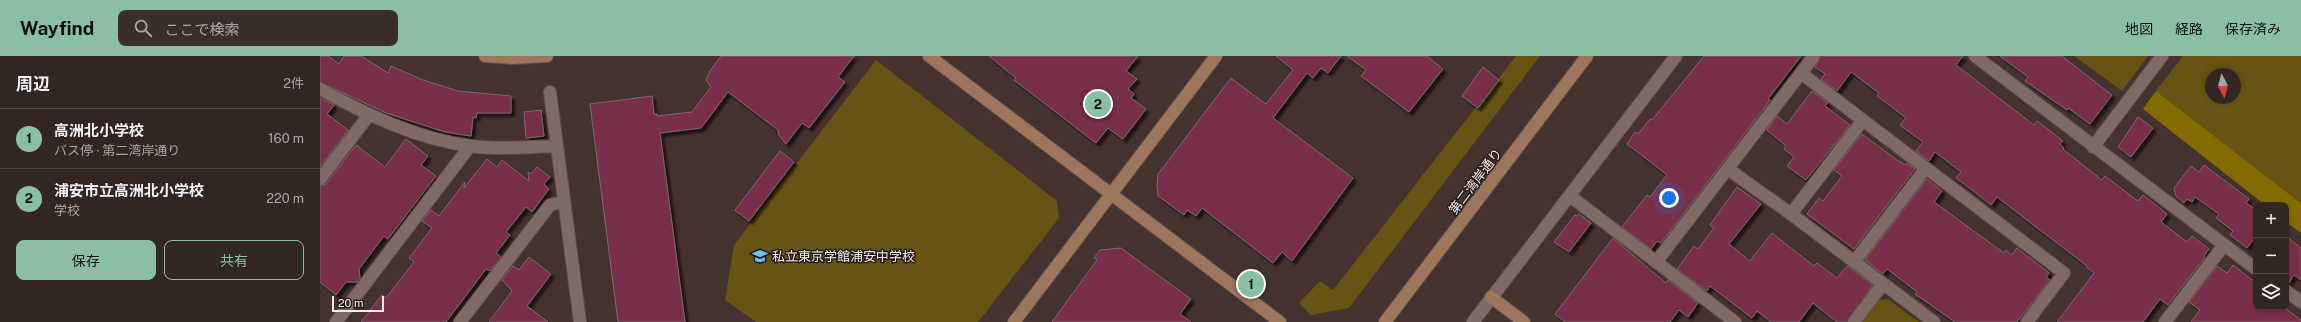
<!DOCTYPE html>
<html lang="ja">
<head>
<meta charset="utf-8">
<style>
  :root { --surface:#332622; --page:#3b2e2a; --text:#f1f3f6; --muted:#a9a5a5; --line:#4e4340; --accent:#8abfa5 }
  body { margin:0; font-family:"Public Sans","Noto Sans JP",sans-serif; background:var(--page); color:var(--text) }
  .controls { position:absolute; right:12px; bottom:12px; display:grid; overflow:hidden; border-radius:8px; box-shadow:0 2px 6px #0003 }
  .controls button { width:36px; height:36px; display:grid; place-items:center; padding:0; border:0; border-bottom:1px solid var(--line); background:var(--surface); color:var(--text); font:20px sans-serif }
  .compass { position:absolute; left:1885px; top:12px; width:36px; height:36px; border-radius:50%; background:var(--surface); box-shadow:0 2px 6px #0003; rotate:173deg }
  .scale { position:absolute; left:12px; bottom:10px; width:52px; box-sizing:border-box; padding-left:4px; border:2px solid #f8ece9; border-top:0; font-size:11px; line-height:14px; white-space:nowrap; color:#f8ece9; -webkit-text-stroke:3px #251c1a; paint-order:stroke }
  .you { position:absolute; left:1349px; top:142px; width:14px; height:14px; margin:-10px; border:3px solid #fff; border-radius:50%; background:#1a73e8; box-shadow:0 0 0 6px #1a73e833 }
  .badge { display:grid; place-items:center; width:26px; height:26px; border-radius:50%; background:var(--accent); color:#111; font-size:13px; font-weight:700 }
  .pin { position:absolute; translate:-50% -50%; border:2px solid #fff; box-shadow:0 1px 4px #0006 }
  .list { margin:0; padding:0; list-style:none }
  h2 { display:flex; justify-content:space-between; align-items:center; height:52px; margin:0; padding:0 16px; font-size:17px }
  h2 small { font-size:13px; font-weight:400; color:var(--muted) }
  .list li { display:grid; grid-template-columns:26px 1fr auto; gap:12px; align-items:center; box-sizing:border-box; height:60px; padding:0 16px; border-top:1px solid var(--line) }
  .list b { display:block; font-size:15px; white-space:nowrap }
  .list p { margin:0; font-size:13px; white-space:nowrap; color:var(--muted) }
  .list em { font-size:13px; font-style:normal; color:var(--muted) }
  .actions { display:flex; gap:8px; padding:12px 16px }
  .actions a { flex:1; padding:9px 0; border:1px solid var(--accent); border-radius:8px; text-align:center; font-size:14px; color:var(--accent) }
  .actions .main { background:var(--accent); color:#111 }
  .icon { flex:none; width:22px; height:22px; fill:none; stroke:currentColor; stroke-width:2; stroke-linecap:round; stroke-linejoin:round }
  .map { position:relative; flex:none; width:1981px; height:266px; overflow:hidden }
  header { display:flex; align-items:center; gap:24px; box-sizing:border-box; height:56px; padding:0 20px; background:var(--accent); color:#111 }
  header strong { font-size:19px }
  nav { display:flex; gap:22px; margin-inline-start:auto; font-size:14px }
  .search { width:280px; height:36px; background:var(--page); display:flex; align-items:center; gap:10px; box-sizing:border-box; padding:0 14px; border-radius:8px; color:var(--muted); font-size:15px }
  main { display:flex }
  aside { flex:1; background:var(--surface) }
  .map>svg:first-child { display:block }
  .green { fill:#655414; fill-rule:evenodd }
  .forest { fill:#836b00 }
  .building { fill:#792d4a; stroke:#7d686e; filter:url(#shadow) }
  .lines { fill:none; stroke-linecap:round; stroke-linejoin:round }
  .street-casing { stroke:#60504d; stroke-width:14 }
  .secondary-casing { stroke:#60504d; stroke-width:14 }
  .street { stroke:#806a66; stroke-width:12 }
  .secondary { stroke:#9e765b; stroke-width:12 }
  .labels { text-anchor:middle; stroke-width:3; stroke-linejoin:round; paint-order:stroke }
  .street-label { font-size:13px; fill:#f8ece9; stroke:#251c1a }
  .poi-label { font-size:13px; fill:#f8ece9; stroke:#251c1a; text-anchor:start }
</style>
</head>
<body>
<header>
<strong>Wayfind</strong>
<div class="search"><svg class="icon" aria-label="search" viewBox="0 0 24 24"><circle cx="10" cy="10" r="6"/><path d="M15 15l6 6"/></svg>ここで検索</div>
<nav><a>地図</a><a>経路</a><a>保存済み</a></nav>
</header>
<main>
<aside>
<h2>周辺<small>2件</small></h2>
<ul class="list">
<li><span class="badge">1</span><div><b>高洲北小学校</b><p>バス停 · 第二湾岸通り</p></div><em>160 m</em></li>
<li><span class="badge">2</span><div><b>浦安市立高洲北小学校</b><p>学校</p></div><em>220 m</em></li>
</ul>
<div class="actions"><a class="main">保存</a><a>共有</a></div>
</aside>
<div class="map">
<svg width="1981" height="266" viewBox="0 0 1981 266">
  <defs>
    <filter id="shadow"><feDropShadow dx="3.5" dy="3.5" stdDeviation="1" flood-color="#0009"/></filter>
  </defs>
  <rect width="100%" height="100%" fill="#44322e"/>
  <path class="green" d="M1196,0H1220L1029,252L991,259L979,247L1000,225L1013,234Z
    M1754,0H1828L1802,35Z
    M1863,0H1981V147L1836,35ZM1891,18H1915V42H1891Z
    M556,4L737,145L739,162L658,266H436L405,244L414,189Z
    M1568,243L1599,266H1542L1558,244Z"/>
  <path class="forest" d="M1836,35L1981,147V177L1966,166V149H1945L1823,53Z"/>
  <path class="building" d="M0,0H8L19,8L24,0H41L68,17L71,10L103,24L138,35L191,40V57H157L156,62L153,61L151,80L125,76L66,57L0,26Z
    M401,0H534L518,21L525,26L489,72L482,67L466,88L459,79L458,74L408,36L381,72L340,77L365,266H298L270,48L332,40L334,58H337V60L372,56L391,31L386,24L390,15Z
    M669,0H818L806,15L817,23L808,33L814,38L811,42L826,53L803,83L788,72L776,87L694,24L696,22Z
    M956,0H1021L1008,17L1001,12L993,22L987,17L953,62L1033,122L972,205L962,196L953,207L882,152L876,160L867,154L864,159L838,140L837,130L838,118L911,22L946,48L973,14Z
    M1027,0H1107L1123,13L1089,56L1041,20L1046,14Z
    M1384,0H1481L1448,43L1450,44L1445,51L1341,187L1337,185L1331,193L1302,171L1327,139L1330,141L1347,119L1307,88L1315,76L1318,78L1330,63L1332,64Z
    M1501,0H1643L1636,9L1714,69L1717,65L1729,74L1743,85L1740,88L1744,92L1743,93L1782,124L1785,120L1818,145L1823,139L1847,158L1841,166L1867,186L1872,180L1889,193L1884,200L1885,201L1848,249L1840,243L1823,266H1737L1774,217L1766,211L1767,210L1677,141L1671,149L1651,133L1636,122L1641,116L1615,96L1609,105L1596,95L1603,86L1580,69L1586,62L1557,40L1559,37L1531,16L1517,35L1501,23L1505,18L1495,11Z
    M1680,0H1742L1792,39L1770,68L1748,52L1747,54L1705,25L1708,21Z
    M1163,11L1179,24L1158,52L1142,40Z
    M1492,35L1508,47L1505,50L1530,69L1486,124L1467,110L1474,101L1464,93L1466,90L1447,74L1457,60L1467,68Z
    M0,42L14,49L7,58L28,74L0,111Z
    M221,54L224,80L206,82L204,56Z
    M1818,61L1833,72L1811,101L1798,91Z
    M1542,78L1577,104L1586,109L1587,107L1595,113L1534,193L1487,158L1499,142L1503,145L1522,120L1514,114Z
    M86,83L108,100L101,109L116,120L68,183L64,180L39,213L40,222L37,226H26L16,239L0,226V130L6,128L36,89L65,111Z
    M460,95L474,106L429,165L415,154Z
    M167,103L177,111L182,104L209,125L208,116L211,118L217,111L230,121L224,128L229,133L212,156L206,151L186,176L190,179L176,197L181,201L170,215L166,213L126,266H41L62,239L66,242L94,206L89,202L112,172L102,165L111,154L119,160L145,126L144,132Z
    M1884,109L1929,143L1926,147L1936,154V180L1927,192L1910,179L1913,175L1896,162L1899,158L1875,141L1872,146L1867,143L1864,147L1856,140L1854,132L1871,110L1879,116Z
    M1607,123L1622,135L1614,146L1684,197L1686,194L1692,199L1697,192L1729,217L1726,221L1730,224L1697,266H1635L1595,238L1597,236L1567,213L1563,218L1545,204Z
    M1417,131L1441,148L1409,188L1430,205L1452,177L1494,210L1497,207L1517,222L1527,210L1553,229L1527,266H1517L1493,247L1479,266H1451L1437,255L1432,262L1390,230L1387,235L1357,213L1374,190L1378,193L1394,172L1390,169Z
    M1259,158L1271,167L1249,196L1234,186L1255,159L1257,160Z
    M1966,180L1981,192V224L1974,219L1968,228H1966Z
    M1293,182L1346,227L1348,224L1378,247L1368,261L1359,254L1350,266H1245L1235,258Z
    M801,192L871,243L860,258L871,266H732L777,204L774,202L780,194Z
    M209,201L231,218L207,250L228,266H169L192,235L182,224L193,210L199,214Z
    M1913,209L1936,227V251H1964L1981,264V266H1871L1880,254L1869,246L1897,210L1907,217Z"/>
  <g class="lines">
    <defs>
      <path id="street" d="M1655,0L1936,213
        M1481,17L1744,217L1707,266
        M0,33C47,59 97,83 151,90C179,94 208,91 236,90
        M230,36L260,266
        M1773,91L1842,0
        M1408,113L1471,158L1614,266
        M0,123L49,59
        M1250,140L1415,266
        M1471,158L1543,64
        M1336,206L1494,0
        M1534,206L1606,112
        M1966,235L1981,246
        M16,266L150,90
        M140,266L230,149L243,146
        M1153,266L1356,0
        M1534,266L1562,229
        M1845,266L1904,189"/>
      <path id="secondary" d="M165,0L192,2L227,0
        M609,0L960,266
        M1171,241L1204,266
        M694,266L896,0
        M1065,266L1267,0"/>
    </defs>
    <use href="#street" class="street-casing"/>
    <use href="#secondary" class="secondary-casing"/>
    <use href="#street" class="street"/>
    <use href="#secondary" class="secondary"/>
  </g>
  <defs>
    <symbol id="school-bare" viewBox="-9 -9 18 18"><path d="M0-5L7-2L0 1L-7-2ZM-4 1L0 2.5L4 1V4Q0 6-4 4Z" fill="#6ac3f2" stroke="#251c1a" stroke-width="2.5" paint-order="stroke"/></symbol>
  </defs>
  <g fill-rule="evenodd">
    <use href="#school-bare" x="429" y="189" width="22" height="22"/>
  </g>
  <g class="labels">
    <g class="street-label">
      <text transform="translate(1155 125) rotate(-53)" y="5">第二湾岸通り</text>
    </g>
    <g class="poi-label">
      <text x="452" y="205">私立東京学館浦安中学校</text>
    </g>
  </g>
</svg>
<div class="controls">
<button>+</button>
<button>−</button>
<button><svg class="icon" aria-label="layers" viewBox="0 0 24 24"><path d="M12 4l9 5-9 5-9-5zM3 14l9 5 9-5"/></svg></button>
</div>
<svg class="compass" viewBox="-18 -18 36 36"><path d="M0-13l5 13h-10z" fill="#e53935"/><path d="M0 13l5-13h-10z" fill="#a9a5a5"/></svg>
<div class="scale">20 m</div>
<div class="you"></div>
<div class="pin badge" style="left:931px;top:228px">1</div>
<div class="pin badge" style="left:778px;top:48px">2</div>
</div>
</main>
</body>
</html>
